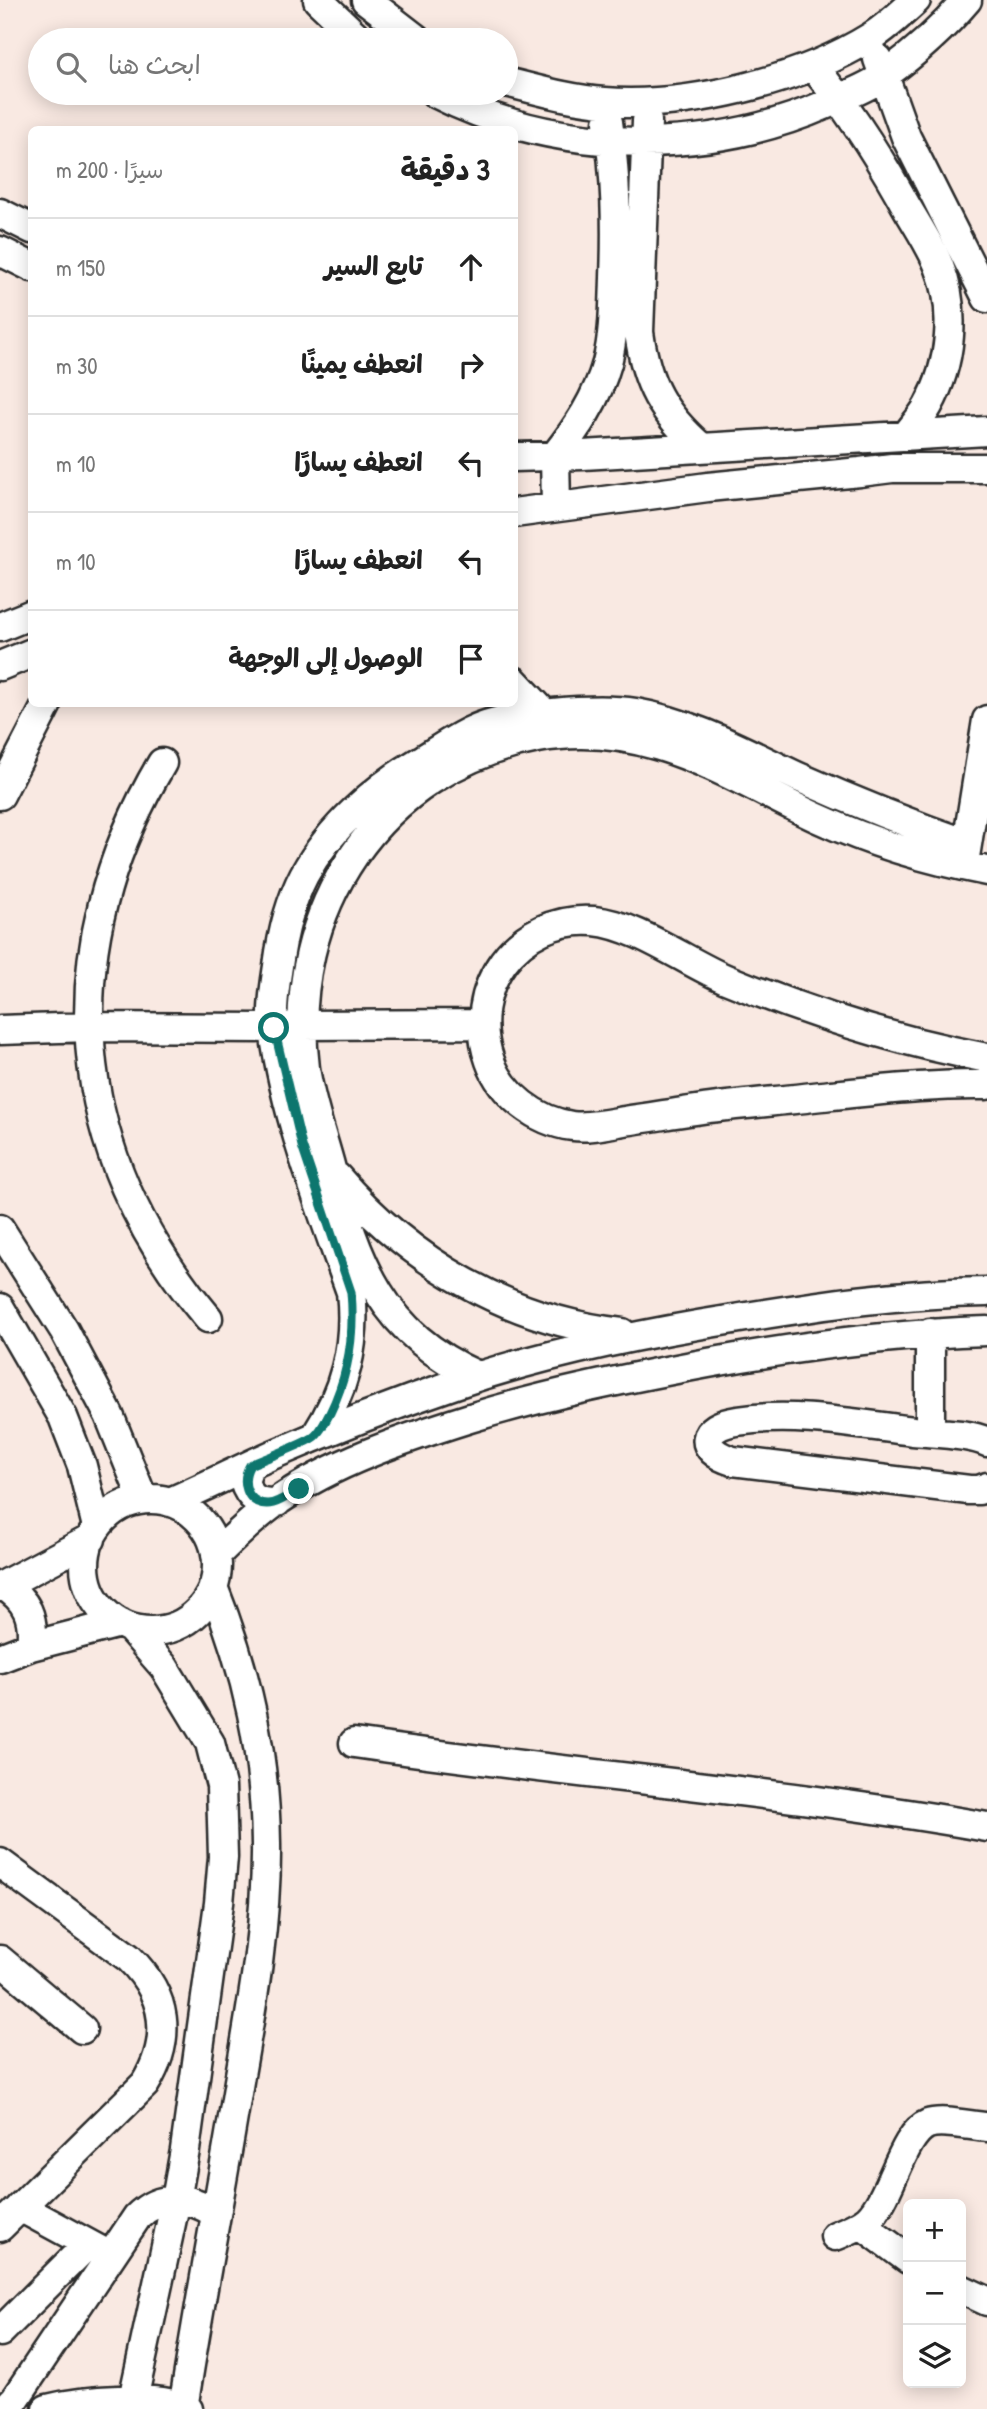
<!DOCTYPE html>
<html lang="ar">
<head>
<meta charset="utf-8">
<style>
  :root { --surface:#fff; --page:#f6f6f6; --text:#222; --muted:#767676; --line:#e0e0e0 }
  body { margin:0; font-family:"Patrick Hand","Playpen Sans Arabic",sans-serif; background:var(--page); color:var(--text); direction:rtl }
  .controls { position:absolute; right:21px; bottom:21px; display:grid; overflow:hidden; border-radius:10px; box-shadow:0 4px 18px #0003 }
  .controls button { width:63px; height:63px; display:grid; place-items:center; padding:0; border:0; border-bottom:2px solid var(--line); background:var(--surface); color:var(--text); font:35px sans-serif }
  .stop { position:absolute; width:21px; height:21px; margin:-16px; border:5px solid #0f766e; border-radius:50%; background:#fff }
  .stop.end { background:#0f766e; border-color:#fff; box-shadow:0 2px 7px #0008 }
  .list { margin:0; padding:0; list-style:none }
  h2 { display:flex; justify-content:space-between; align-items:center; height:91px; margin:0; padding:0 28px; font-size:30px }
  h2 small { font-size:23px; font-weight:400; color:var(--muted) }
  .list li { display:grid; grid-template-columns:46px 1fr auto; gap:21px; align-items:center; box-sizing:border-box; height:98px; padding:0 28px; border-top:2px solid var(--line) }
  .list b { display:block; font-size:26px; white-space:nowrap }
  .list em { font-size:23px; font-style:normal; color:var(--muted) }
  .icon { flex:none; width:38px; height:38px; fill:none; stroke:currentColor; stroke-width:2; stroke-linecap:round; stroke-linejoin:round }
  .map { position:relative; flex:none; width:987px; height:2409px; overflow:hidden; direction:ltr }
  .search { position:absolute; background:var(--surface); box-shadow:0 4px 18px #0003; left:28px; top:28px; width:490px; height:77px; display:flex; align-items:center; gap:18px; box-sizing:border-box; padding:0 24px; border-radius:38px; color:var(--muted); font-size:26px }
  .panel { position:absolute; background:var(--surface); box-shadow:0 4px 18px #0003; left:28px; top:126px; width:490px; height:581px; border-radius:10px; direction:rtl }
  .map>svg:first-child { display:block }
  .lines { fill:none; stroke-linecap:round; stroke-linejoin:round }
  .minor-casing { stroke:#2b2b2b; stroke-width:33 }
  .minor { stroke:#fff; stroke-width:28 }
  .route { stroke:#0f766e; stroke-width:9 }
</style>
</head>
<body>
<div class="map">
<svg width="987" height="2409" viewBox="0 0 987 2409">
  <rect width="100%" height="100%" fill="#f9e9e2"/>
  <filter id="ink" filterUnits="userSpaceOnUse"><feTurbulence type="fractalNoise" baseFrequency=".0143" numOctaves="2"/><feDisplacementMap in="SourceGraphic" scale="14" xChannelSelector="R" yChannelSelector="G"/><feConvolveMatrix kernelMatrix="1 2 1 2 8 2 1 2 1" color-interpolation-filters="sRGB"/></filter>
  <g filter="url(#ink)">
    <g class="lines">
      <defs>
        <path id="minor" d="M318,0L360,40
          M366,0L418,40
          M878,59L906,137L987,298
          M813,66C846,106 874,149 900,195C912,218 929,241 939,266C957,310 951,365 928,406C922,417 913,426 906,436
          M506,82C538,90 572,100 605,102C688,108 800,81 871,37C887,27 902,13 916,0
          M435,93C555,154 704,158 827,104C846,95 868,88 885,75C914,54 944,27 967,0
          M647,121L639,332C646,384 662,413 702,448
          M0,213L32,229
          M0,251L32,267
          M514,457L583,455L987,431
          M556,507L555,456C577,428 597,399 607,363C614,335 614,307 615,278C617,223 616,177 608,122
          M514,513L708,487L860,472L892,468H987
          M0,627L32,614
          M0,666L32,653
          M514,681L545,714
          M162,763C51,951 67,1152 208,1318
          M0,795L47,704
          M964,863L987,720
          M0,1030L89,1027L274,1028L302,1025L482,1024
          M987,1058C897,1041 811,1014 726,979C686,962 637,925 594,921C517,915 464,989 490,1061C502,1095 536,1121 572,1126C589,1128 607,1124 624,1121C652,1117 681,1112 710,1108C750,1103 791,1100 831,1095C883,1090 934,1084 987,1085
          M337,1177C410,1262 509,1320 622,1333
          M0,1229L64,1330L109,1415L143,1499
          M0,1308L63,1417L82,1466L97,1527
          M478,1376C382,1334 358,1264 331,1169C322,1135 310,1103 305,1068C285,910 379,767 538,738C647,718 727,776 820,819C872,843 930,860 987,871
          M930,1432V1333
          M315,1437C344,1392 357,1346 351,1292C321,1208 286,1119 274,1030C271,1010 275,986 278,966C282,935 290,902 304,875C330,827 376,787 422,760C438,750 455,738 473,730C508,713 598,707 636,713C693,723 745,752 796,776C852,801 909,824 967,844
          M987,1442C969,1433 934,1433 913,1431C856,1424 795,1412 737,1421C701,1426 696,1450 733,1461L969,1490H979L987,1487
          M250,1465L244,1481C249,1498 259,1505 277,1502
          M85 1565a66 66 0 1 1 132 0a66 66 0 1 1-132 0Z
          M170,1502C205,1487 238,1470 272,1455C332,1429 393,1405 455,1384C546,1353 639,1334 734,1319C818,1305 901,1293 987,1292
          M216,1555C235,1536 254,1518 276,1502C334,1462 403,1439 470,1418C548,1394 628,1378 708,1363C801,1346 892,1334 987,1331
          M3,1585C27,1600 35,1618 31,1646
          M0,1587L91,1539
          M0,1658L31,1646L120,1623
          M354,1743C564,1774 777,1790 987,1827
          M0,1863L129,1958C167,1995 173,2038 145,2084L0,2227
          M0,1960L82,2029
          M20,2207L103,2252
          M861,2224L908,2259
          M835,2236C846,2231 859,2227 868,2219C891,2198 902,2134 928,2124C942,2119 971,2126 987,2127
          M961,2289L987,2301
          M0,2332L88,2244
          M5,2409L15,2399L137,2217C159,2194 191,2196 216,2214
          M47,2409C84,2400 153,2394 188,2409
          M131,2409L176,2200L185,2150L219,1903L223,1857L221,1786L210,1743L164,1667L131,1629
          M183,2409C200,2297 222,2187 240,2075C253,2000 267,1921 266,1844C265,1753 247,1672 213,1587"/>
      </defs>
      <use href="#minor" class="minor-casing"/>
      <use href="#minor" class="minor"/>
    </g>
  </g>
  <g class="lines" filter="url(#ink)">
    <path class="route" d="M274,1028L302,1146L351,1292C355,1335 349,1374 330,1413C326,1420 321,1431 315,1436C308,1443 263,1459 250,1465C241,1480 245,1503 267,1504C278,1504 289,1495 299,1489"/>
  </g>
</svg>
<div class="controls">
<button>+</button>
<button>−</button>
<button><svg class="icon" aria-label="layers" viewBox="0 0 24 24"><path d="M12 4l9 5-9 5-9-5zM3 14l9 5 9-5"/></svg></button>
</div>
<div class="stop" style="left:274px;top:1028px"></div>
<div class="stop end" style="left:299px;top:1489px"></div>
<div class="search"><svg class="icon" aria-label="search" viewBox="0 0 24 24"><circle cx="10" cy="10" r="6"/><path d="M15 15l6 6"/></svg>ابحث هنا</div>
<section class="panel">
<h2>3 دقيقة<small>سيرًا · 200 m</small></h2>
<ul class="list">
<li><svg class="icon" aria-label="ahead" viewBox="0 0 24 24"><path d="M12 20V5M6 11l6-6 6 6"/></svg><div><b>تابع السير</b></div><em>150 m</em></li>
<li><svg class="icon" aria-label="right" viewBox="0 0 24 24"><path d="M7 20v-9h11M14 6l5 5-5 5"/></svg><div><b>انعطف يمينًا</b></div><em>30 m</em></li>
<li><svg class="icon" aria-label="left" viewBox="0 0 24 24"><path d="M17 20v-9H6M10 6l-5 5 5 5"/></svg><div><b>انعطف يسارًا</b></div><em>10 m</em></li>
<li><svg class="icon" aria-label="left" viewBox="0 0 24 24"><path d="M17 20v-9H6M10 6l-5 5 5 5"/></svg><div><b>انعطف يسارًا</b></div><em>10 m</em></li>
<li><svg class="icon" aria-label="arrive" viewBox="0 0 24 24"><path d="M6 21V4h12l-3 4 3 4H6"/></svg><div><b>الوصول إلى الوجهة</b></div></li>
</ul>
</section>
</div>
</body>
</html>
